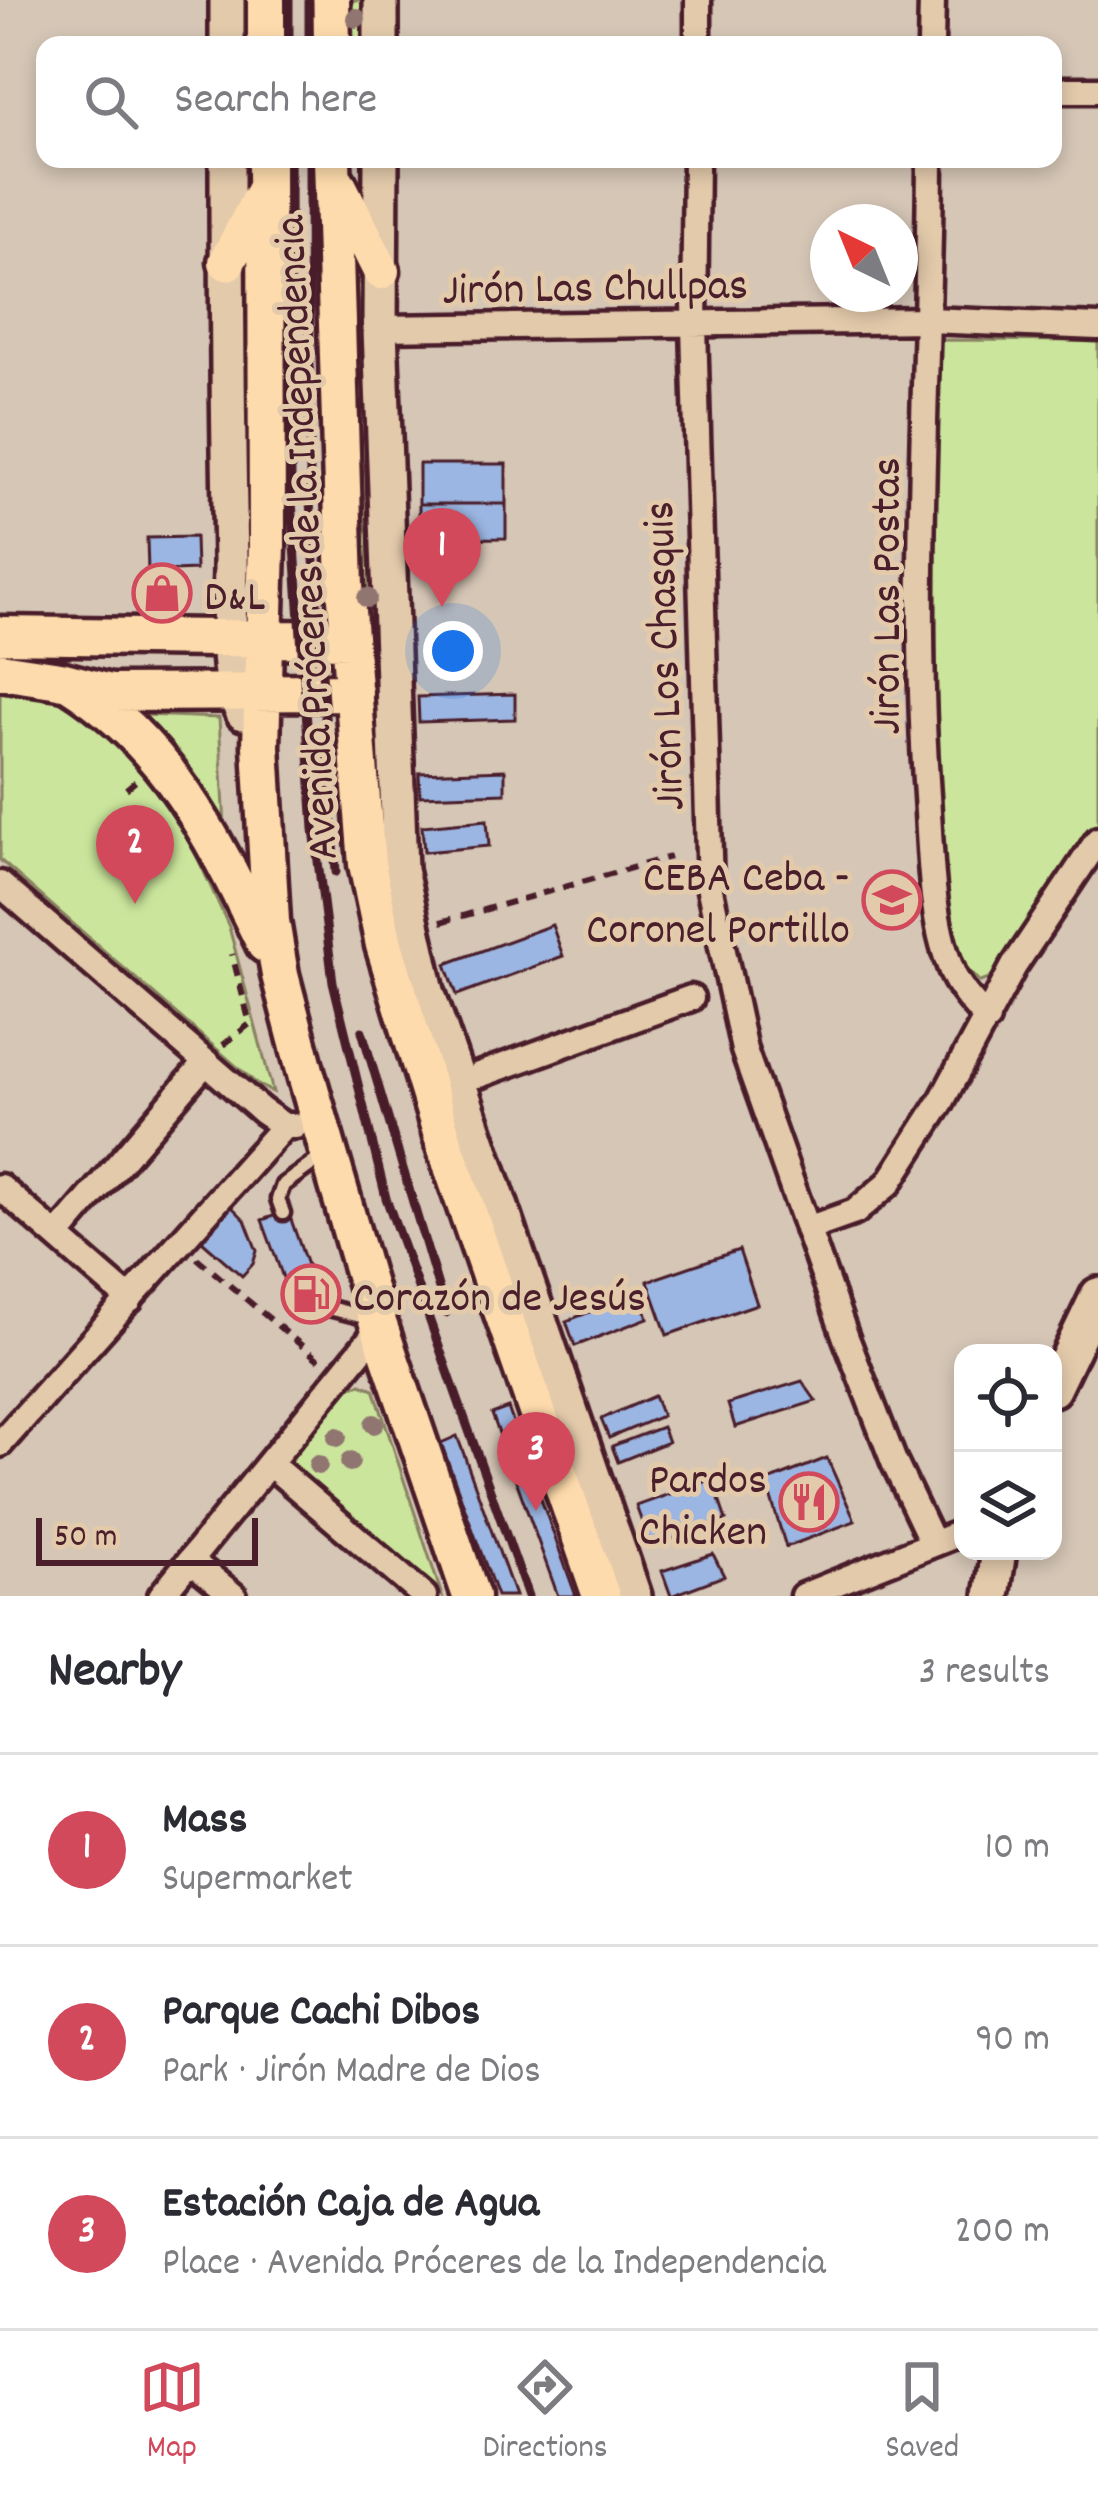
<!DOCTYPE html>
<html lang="en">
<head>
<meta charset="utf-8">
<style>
  :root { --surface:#fff; --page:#f2f2f3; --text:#2b2b33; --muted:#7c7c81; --line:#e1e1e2; --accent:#d1495b }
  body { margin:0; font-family:Dekko,sans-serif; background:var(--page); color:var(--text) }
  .controls { position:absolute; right:36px; bottom:36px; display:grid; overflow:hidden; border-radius:24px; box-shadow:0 6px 18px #0003 }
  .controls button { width:108px; height:108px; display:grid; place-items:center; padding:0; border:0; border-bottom:3px solid var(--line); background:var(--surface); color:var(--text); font:60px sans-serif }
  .compass { position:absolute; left:810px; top:204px; width:108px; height:108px; border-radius:50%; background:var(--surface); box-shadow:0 6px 18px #0003; rotate:317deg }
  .scale { position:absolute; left:36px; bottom:30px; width:222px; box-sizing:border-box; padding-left:12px; border:6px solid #4a1f2b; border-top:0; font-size:33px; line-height:42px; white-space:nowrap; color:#4a1f2b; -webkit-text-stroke:9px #e3caab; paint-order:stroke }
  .you { position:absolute; left:453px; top:651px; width:42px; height:42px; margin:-30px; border:9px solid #fff; border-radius:50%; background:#1a73e8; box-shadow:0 0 0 18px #1a73e833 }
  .badge { display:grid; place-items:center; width:78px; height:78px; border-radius:50%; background:var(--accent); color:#fff; font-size:39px; font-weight:700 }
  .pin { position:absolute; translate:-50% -99px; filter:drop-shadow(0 3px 6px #0008) }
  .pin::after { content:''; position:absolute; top:63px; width:42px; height:36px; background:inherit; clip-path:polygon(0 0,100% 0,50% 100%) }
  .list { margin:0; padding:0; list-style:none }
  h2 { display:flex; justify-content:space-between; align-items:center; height:156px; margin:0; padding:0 48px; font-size:51px }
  h2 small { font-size:39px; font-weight:400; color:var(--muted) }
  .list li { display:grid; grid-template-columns:78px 1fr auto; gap:36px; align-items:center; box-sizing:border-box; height:192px; padding:0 48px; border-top:3px solid var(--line) }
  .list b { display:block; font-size:45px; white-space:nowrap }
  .list p { margin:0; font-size:39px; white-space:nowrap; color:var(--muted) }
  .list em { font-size:39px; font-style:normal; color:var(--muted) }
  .icon { flex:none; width:66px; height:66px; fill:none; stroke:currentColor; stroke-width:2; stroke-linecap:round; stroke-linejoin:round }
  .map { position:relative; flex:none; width:1098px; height:1596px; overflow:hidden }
  .search { position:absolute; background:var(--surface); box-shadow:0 6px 18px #0003; left:36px; right:36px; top:36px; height:132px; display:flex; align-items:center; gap:30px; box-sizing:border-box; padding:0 42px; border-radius:24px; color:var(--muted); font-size:45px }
  .sheet { height:732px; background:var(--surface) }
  nav { display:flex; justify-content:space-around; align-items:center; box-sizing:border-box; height:168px; border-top:3px solid var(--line); background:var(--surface); font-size:33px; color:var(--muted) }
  nav a { display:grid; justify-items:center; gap:6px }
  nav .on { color:var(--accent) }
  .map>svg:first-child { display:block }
  .green { fill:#cbe69c; stroke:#8a8264; stroke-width:3 }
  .building { fill:#9bb6e2; stroke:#4a1f2b; stroke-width:3 }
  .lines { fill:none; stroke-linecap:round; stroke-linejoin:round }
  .lane-casing { stroke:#4a1f2b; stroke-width:21 }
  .street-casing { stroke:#4a1f2b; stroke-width:33 }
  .secondary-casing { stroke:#4a1f2b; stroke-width:42 }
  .primary-casing { stroke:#4a1f2b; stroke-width:45 }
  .path { stroke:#4a1f2b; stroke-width:6; stroke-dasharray:12 9; stroke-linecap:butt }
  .lane { stroke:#e3caab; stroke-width:12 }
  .street { stroke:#e3caab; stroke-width:24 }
  .secondary { stroke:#e3caab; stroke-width:33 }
  .primary { stroke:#fedbac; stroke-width:36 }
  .rail { stroke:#4a1f2b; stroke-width:9 }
  .tree { fill:#907570 }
  .labels { text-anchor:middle; stroke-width:10; stroke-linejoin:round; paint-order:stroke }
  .street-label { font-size:45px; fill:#4a1f2b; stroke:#e3caab }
  .poi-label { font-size:45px; fill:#4a1f2b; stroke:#e3caab; text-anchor:start }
</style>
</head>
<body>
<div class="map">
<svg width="1098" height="1596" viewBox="0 0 1098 1596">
  <rect width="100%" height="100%" fill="#d5c6b6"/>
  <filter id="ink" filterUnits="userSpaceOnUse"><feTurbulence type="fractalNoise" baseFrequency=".00833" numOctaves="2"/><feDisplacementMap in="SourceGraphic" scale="24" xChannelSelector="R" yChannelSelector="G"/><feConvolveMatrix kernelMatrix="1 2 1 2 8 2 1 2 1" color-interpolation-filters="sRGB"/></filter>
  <g filter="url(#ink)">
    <path class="green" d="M344,0H369V45H344Z
      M357,276L368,306L376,592L367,615L362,618L348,293Z
      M936,340L1098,341V823L998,976L980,982L963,965L955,935L936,807Z
      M0,686L55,694L126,741L189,839L229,927L273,1092L258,1085L0,860Z
      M142,715L219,718L226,845L167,747Z
      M361,1384L374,1389L442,1596L283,1464L348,1388Z"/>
    <path class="building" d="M419,464H506V504H419Z
      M419,504H506V538L419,539Z
      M195,537L196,570L148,572L147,538Z
      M515,694V719L419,722L418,697Z
      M505,770V793L420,796L419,773Z
      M487,820L489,846L424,852L422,826Z
      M552,925L563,956L457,995L446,964Z
      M231,1206L245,1220L257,1251L253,1264L242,1276L202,1241Z
      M288,1211L314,1285L289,1294L262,1220Z
      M739,1250L757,1304L667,1335L648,1281Z
      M639,1293L648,1318L575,1346L566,1321Z
      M802,1381L816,1401L735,1427L728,1404Z
      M654,1396L662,1416L609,1438L601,1419Z
      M508,1408L576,1596H558L496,1425L492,1414Z
      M662,1427L668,1442L618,1462L612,1446Z
      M457,1436L462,1449L515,1596H497L441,1443Z
      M827,1458L855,1521L786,1547L766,1482Z
      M712,1479L726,1520L651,1547L636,1506Z
      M713,1554L724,1576L671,1596L662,1571Z"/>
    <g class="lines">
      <defs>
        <path id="lane" d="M283,1213L278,1199L283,1185L323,1156
          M309,1286L321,1306L372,1319"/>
        <path id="street" d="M698,45V0
          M931,45L932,0
          M1053,90H1098
          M696,159L694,326L710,890L744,1050L846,1338L894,1462L933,1544
          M930,159C929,371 912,585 927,796C931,854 930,922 954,976C962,992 975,1006 987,1019
          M380,328L929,320L1098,327
          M0,884L262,1111L284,1126H295
          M479,1075L691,998
          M0,1187L130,1300
          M807,1229L855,1212L889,1183L941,1102L1014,966L1098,840
          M57,1236L206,1062
          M0,1444L284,1126
          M271,1465L424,1596
          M190,1560L234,1596
          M161,1596L380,1327
          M803,1596L963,1532"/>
        <path id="secondary" d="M227,0V45
          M381,45V0
          M227,159C227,292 228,425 231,558C232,606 220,669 243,713
          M381,159L380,328L400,870L427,991L634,1596
          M1053,1389L1098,1295
          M992,1596L999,1551"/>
        <path id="primary" d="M331,0L332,45
          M266,45V0
          M266,159L267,546L261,746L271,921L280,975L307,1078L377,1320L471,1596
          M332,159L345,586L367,864L384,945L447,1152L601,1596
          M337,183L381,271
          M227,262L264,191
          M0,635L349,640
          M0,671L60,680L110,693L354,692
          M70,683C171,747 214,840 265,944"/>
      </defs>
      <use href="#lane" class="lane-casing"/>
      <use href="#street" class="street-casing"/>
      <use href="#secondary" class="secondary-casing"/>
      <use href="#primary" class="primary-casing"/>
      <path class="path" d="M126,789L137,780
        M441,922L670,857
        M223,1045L250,1024L232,954
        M197,1258L320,1361"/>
      <use href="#lane" class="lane"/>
      <use href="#street" class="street"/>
      <use href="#secondary" class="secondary"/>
      <use href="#primary" class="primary"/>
      <path class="rail" d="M289,0V45
        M309,0V45
        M290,159L291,486L314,829L333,982L386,1198L528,1596
        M309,159L310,502L336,872
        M362,1031L446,1313"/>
    </g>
    <g class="tree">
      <circle cx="356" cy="18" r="10"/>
      <circle cx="367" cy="598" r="10"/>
      <circle cx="374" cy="1424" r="10"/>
      <circle cx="337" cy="1437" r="10"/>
      <circle cx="350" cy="1462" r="10"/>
      <circle cx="318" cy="1465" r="10"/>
    </g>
  </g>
  <defs>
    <symbol id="shop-ring" viewBox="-11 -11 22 22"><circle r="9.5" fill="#e3caab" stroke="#d1495b" stroke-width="1.5"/><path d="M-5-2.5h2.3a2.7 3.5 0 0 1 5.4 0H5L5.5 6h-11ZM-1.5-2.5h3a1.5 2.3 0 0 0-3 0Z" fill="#d1495b"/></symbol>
    <symbol id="school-ring" viewBox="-11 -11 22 22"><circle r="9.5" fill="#e3caab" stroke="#d1495b" stroke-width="1.5"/><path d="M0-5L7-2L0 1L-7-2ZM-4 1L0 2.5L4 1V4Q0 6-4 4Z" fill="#d1495b"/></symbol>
    <symbol id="fuel-ring" viewBox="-11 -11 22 22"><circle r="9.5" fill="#e3caab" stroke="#d1495b" stroke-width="1.5"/><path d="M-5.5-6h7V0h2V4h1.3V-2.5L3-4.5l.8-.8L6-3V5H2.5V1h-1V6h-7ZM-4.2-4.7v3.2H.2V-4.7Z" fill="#d1495b"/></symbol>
    <symbol id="restaurant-ring" viewBox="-11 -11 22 22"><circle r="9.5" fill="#e3caab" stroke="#d1495b" stroke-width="1.5"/><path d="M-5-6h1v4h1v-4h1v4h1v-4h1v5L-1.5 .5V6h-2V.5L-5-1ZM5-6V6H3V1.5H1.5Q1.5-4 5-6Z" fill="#d1495b"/></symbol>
  </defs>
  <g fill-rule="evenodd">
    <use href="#shop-ring" x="129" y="560" width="66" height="66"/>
    <use href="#school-ring" x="859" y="867" width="66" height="66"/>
    <use href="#fuel-ring" x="278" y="1261" width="66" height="66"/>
    <use href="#restaurant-ring" x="776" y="1469" width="66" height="66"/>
  </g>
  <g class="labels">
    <g class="street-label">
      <text transform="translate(595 284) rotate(-1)" y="16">Jirón Las Chullpas</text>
      <text transform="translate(303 538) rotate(-93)" y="16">Avenida Próceres de la Independencia</text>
      <text transform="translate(883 596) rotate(-90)" y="16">Jirón Las Postas</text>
      <text transform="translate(661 656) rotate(-92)" y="16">Jirón Los Chasquis</text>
    </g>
    <g class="poi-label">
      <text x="204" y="609">D&amp;L</text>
      <text x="850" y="890" text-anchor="end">CEBA Ceba -<tspan x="850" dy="52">Coronel Portillo</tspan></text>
      <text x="353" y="1310">Corazón de Jesús</text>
      <text x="767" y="1492" text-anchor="end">Pardos<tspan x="767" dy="52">Chicken</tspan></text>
    </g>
  </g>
</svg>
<div class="controls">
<button><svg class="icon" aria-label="locate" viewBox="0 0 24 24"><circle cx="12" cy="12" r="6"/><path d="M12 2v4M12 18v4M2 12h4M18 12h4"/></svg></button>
<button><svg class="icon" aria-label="layers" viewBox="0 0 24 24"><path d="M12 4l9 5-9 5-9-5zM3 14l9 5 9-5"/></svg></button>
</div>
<svg class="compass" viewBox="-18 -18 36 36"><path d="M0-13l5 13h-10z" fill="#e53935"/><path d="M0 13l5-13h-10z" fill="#7c7c81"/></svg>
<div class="scale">50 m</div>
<div class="you"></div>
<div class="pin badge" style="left:442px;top:607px">1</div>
<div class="pin badge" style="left:135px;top:904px">2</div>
<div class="pin badge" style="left:536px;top:1511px">3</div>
<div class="search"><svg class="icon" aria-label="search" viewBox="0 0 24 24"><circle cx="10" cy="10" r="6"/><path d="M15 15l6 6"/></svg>Search here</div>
</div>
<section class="sheet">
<h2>Nearby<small>3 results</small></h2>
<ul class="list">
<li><span class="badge">1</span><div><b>Mass</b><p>Supermarket</p></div><em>10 m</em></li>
<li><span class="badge">2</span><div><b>Parque Cachi Dibos</b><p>Park · Jirón Madre de Dios</p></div><em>90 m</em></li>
<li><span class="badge">3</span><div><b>Estación Caja de Agua</b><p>Place · Avenida Próceres de la Independencia</p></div><em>200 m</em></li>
</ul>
</section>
<nav>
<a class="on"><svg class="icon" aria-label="map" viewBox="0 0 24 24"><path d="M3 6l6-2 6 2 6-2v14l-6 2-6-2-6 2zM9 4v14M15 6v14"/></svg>Map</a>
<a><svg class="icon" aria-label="directions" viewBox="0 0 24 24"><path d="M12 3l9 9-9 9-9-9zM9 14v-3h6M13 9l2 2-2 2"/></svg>Directions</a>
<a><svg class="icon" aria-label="saved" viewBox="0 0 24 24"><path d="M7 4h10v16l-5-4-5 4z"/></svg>Saved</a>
</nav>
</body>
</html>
